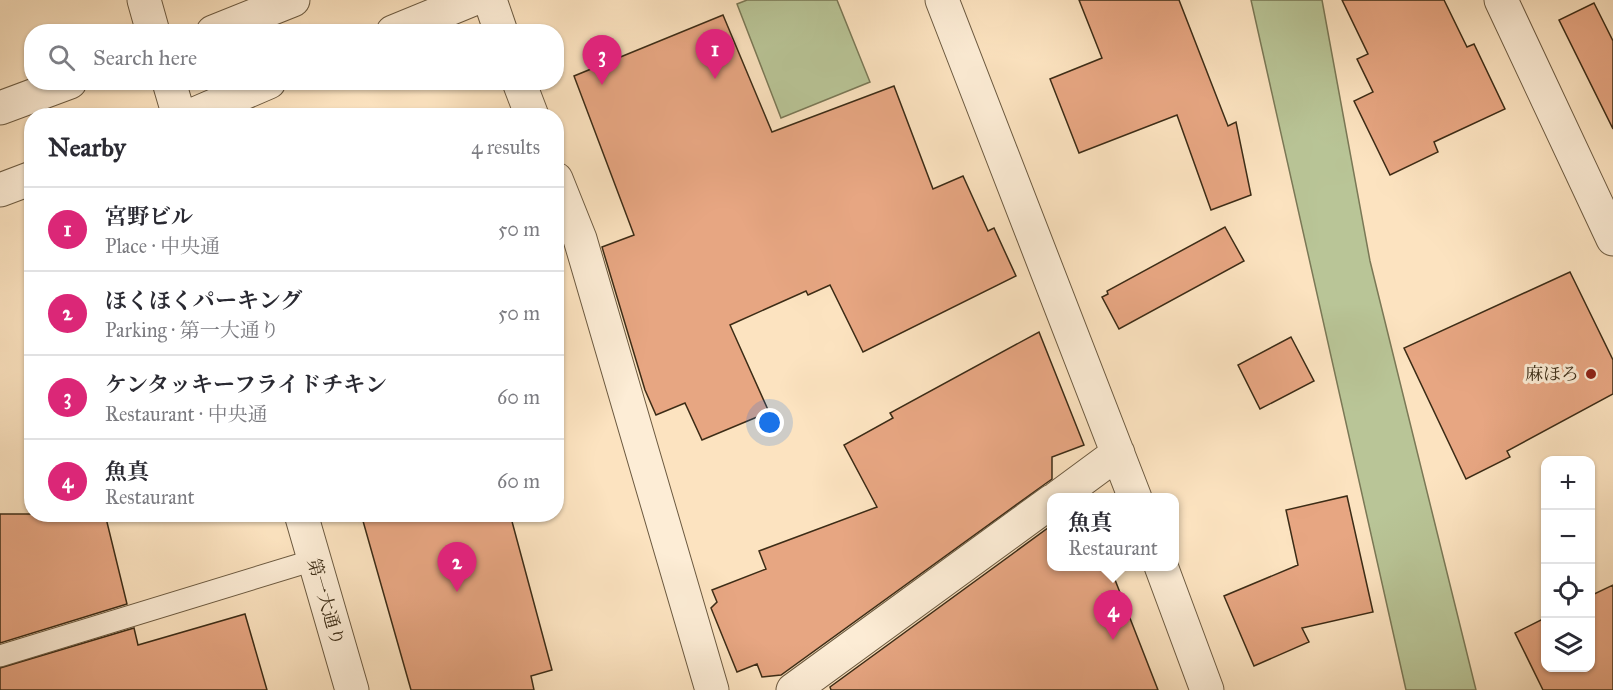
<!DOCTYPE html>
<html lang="en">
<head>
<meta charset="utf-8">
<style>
  :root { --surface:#fff; --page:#f7f7f7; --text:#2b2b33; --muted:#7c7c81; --line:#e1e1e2; --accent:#db2777 }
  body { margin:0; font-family:"IM FELL Great Primer","Noto Serif JP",serif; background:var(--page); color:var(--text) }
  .controls { position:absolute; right:18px; bottom:18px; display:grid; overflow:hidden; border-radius:12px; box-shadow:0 2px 4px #0004 }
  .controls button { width:54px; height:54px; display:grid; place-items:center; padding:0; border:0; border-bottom:2px solid var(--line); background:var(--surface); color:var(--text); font:30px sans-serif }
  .you { position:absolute; left:770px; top:423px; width:21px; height:21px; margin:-15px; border:4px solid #fff; border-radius:50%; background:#1a73e8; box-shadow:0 0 0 9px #1a73e833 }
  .badge { display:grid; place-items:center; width:39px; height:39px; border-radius:50%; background:var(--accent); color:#fff; font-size:20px; font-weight:700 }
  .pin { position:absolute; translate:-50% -50px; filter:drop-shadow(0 2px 3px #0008) }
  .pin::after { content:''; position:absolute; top:32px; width:21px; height:18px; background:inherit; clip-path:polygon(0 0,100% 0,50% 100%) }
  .popup { position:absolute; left:1047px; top:493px; width:132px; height:78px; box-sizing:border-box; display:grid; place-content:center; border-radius:12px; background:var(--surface); filter:drop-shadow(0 2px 4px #0005); font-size:20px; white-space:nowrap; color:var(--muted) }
  .popup b { font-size:22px; color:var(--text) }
  .popup::after { content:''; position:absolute; left:50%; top:100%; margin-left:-12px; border:12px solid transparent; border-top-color:var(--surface) }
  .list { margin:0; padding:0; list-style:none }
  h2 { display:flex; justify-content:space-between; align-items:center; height:78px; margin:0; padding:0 24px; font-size:26px }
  h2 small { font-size:20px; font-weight:400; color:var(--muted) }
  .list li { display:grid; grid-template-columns:39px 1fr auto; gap:18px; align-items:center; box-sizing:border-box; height:84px; padding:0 24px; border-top:2px solid var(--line) }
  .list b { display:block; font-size:22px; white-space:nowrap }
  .list p { margin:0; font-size:20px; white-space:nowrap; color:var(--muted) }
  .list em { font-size:20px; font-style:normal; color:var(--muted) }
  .icon { flex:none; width:33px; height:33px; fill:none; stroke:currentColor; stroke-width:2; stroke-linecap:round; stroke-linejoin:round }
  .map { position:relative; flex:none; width:1613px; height:690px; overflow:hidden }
  .search { position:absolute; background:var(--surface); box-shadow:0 2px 4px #0004; left:24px; top:24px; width:540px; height:66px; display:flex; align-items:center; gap:15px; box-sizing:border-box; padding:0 21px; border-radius:24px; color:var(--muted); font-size:22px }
  .panel { position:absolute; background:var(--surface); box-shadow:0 2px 4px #0004; left:24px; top:108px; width:540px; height:414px; border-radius:24px }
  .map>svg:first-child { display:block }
  .green { fill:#b9c597; stroke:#7a7856; stroke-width:1.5 }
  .building { fill:#e7a682; stroke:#3c2c16; stroke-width:1.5 }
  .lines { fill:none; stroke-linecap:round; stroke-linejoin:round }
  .service-casing { stroke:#6c5a40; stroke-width:23 }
  .minor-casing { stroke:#6c5a40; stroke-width:35 }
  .tertiary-casing { stroke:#6c5a40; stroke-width:35 }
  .service { stroke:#fdedd6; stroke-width:21 }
  .minor { stroke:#fdedd6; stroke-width:33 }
  .tertiary { stroke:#fdedd6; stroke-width:33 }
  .poi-dot { fill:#8f2418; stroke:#fdedd6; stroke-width:2 }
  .labels { text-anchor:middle; stroke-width:6; stroke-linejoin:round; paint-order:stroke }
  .poi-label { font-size:18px; fill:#3c2c16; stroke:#fdedd6; text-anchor:end }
  .street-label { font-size:18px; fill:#3c2c16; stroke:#fdedd6 }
</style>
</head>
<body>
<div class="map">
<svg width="1613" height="690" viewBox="0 0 1613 690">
  <rect width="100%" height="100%" fill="#fce3c0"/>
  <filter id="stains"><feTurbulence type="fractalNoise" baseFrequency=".00333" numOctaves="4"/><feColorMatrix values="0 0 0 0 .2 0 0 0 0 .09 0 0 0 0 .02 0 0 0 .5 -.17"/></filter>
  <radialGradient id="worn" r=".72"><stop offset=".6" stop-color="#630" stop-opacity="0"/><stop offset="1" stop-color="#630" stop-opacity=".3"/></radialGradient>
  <path class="green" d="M747,0H837L870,82L781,118L737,4Z
    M1251,0H1322L1370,261L1476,690H1406Z"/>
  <path class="building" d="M1079,0H1179L1228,126L1236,122L1251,195L1211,210L1177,115L1079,153L1050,79L1102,58Z
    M1342,0H1444L1467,47L1474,44L1505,109L1434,142L1438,152L1390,175L1354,101L1373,92L1357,59L1368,54Z
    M1594,3L1613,41V129L1559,20Z
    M723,15L772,132L894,86L933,189L963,176L988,231L994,228L1016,276L863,352L830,285L808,295L806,291L730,325L769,412L702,440L685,403L656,415L645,390L602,247L634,235L574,76Z
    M1225,227L1244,261L1119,329L1102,297L1108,294L1107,291Z
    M1570,272L1613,360V394L1507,451L1510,457L1466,479L1404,348Z
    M1039,332L1084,445L1052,457V479L1045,484L781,675L762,677L757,664L737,672L711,608L717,602L712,590L766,569L759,551L877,507L844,445L893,418L890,413Z
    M1291,337L1314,381L1260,409L1238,365Z
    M1347,496L1373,612L1302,628L1309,642L1254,666L1224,596L1298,565L1286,510Z
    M0,514H105L127,604L0,643Z
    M361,514H510L552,670L531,676L534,690H411Z
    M1052,525V567H1110L1158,690H831L830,687Z
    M1613,585V690H1543L1515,633L1545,618V668H1590V596Z
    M245,614L267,690H0V668L134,628L138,645Z"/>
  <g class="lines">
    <defs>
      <path id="service" d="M0,656L314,560"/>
      <path id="minor" d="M490,0L501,32
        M942,0L1135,498
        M1501,0L1613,239
        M519,82L532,116
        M556,179L580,239L712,690
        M1057,498L1118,453
        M1161,566L1207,690
        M793,690L1052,501"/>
      <path id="tertiary" d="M144,0L153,32
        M213,32L293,0
        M393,32L471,0
        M169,82L179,116
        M0,108L70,82
        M190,116L269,82
        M0,190L32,178
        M301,514L352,690"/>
    </defs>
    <use href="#service" class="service-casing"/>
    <use href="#minor" class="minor-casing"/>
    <use href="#tertiary" class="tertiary-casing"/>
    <use href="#service" class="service"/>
    <use href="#minor" class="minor"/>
    <use href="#tertiary" class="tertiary"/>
  </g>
  <circle class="poi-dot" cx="1591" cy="374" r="6"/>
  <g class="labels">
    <g class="poi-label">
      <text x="1579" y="380">麻ほろ</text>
    </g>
    <g class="street-label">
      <text transform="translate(326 602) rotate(74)" y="6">第一大通り</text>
    </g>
  </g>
  <rect width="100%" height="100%" filter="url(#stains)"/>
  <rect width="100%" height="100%" fill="url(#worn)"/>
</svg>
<div class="controls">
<button>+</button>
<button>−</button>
<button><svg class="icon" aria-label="locate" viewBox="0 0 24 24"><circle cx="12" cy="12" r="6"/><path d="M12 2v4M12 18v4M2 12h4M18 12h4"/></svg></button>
<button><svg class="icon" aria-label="layers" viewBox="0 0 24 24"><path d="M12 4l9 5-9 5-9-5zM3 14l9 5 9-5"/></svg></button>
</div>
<div class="you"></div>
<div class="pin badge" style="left:715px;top:79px">1</div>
<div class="pin badge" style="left:457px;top:592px">2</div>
<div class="pin badge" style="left:602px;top:85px">3</div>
<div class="pin badge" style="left:1113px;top:640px">4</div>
<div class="popup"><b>魚真</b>Restaurant</div>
<div class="search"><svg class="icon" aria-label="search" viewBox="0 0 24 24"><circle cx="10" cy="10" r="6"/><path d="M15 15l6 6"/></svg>Search here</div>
<section class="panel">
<h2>Nearby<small>4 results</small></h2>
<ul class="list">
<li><span class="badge">1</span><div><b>宮野ビル</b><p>Place · 中央通</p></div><em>50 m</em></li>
<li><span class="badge">2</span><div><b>ほくほくパーキング</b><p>Parking · 第一大通り</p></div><em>50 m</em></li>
<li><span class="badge">3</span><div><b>ケンタッキーフライドチキン</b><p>Restaurant · 中央通</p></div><em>60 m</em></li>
<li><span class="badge">4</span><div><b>魚真</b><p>Restaurant</p></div><em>60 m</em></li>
</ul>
</section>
</div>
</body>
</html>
